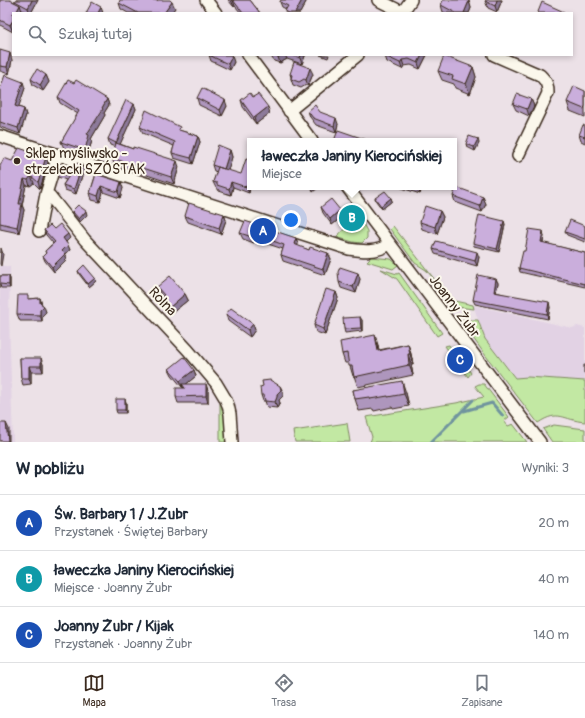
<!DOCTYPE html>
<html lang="pl">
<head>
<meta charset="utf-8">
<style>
  :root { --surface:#fff; --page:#f2f2f3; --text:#1f2937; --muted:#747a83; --line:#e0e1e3; --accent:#3b2a1e }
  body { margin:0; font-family:Pangolin,sans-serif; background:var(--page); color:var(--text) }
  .you { position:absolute; left:291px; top:220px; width:14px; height:14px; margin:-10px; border:3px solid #fff; border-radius:50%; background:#1a73e8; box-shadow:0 0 0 6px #1a73e833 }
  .badge { display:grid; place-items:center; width:26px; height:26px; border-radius:50%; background:var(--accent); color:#fff; font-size:13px; font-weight:700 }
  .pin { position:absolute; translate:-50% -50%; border:2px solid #fff; box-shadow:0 1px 4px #0006 }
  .popup { position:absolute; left:247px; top:138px; width:210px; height:52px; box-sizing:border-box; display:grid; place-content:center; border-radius:0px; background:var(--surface); filter:drop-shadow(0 1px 3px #0005); font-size:13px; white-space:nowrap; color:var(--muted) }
  .popup b { font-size:15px; color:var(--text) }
  .popup::after { content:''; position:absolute; left:50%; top:100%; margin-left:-8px; border:8px solid transparent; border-top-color:var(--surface) }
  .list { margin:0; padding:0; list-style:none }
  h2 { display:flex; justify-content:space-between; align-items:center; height:52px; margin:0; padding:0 16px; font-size:17px }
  h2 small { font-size:13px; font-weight:400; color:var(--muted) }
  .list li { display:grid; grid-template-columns:26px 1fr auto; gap:12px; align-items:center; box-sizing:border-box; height:56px; padding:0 16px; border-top:1px solid var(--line) }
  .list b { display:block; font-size:15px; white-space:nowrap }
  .list p { margin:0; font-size:13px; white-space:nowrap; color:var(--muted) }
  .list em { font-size:13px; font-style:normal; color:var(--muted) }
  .icon { flex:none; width:22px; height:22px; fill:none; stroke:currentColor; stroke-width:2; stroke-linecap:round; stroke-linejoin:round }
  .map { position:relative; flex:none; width:585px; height:442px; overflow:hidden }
  .search { position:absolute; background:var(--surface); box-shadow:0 2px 6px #0003; left:12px; right:12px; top:12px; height:44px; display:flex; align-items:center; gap:10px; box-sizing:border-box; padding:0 14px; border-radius:0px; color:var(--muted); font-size:15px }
  .sheet { height:220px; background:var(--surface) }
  nav { display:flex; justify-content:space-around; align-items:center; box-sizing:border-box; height:56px; border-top:1px solid var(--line); background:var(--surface); font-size:11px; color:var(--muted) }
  nav a { display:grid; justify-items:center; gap:2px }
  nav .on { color:var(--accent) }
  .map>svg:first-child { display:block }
  .built { fill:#e2d2e4 }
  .green { fill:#c2e8a3; stroke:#7e8960 }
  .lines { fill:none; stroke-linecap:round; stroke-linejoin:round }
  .stream { stroke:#70949e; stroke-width:3 }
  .minor-casing { stroke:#3b2a1e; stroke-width:14 }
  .minor { stroke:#fbf7ec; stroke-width:11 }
  .wall { fill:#ae96bd; stroke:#3b2a1e }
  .shaded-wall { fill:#8d7a9a; stroke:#3b2a1e }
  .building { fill:#caaedc; stroke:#3b2a1e }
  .poi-dot { fill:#3b2a1e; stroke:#fbf7ec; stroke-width:1.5 }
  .labels { text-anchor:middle; stroke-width:4; stroke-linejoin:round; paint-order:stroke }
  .poi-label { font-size:14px; fill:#3b2a1e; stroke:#fbf7ec; text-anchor:start }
  .street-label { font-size:14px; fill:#3b2a1e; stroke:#fbf7ec }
</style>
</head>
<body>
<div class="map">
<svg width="585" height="442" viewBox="0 0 585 442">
  <rect width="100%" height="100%" fill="#ece1e7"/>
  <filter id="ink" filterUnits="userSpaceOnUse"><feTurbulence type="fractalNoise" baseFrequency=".025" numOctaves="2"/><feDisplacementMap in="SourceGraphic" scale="8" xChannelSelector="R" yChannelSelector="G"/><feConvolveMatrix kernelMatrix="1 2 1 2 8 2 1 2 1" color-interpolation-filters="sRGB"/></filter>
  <g filter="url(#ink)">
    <path class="built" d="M0,265L10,267L9,318L13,442H0Z
      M473,305L572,328L577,326L585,328V381L528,377L515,378L485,339Z"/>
    <path class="green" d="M352,222H362L367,231V238L362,243L353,242L336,237Z
      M393,226L435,280L426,270L415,263L390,229Z
      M371,257L391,259L398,265L393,269L367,261Z
      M381,269L397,274L399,273L442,333L437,336L397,279Z
      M439,287L450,300L473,305L474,309L457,307L454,310Z
      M460,320H478L485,339L515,378L528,377L585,381V422C563,420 559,409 538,423L486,356Z
      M449,345L458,357L457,358L461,363L463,362L471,373L468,377L445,346Z
      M479,384H484L509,417L504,421L508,426L513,424L527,442H370L372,437L366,417L456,403L484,397L475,386Z
      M220,402H222L226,416L227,442H220Z
      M347,423L350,442H295L293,431Z
      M554,425L585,429V442H552L543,429Z"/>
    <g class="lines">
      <path class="stream" d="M464,411L492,403L503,416
        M431,442L473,400"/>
      <defs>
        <path id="minor" d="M206,0L216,13
          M378,0L404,13
          M402,13L411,0
          M248,55L312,141
          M494,55L540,75C546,81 548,84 548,93L518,156
          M289,111L358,55
          M0,136L349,249C362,251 377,253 389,244
          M347,187L540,442
          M46,194L50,196L85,240L188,350L216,383L225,398L228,405L230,414L232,442
          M39,231L46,194L58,155"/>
      </defs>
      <use href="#minor" class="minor-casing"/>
      <use href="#minor" class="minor"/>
    </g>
    <path class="wall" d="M0,0L15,2V0H38L31,13H27L22,10V11L13,13V32L0,25Z
      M228,0H250L260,13H241L235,6L234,7Z
      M281,0H307L300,13H286L285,11L286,9L282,7L280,2Z
      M502,0L497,12L488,8L485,1Z
      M469,1L471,8L469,13H446L443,12L441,5Z
      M119,3L175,8L171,13H128L121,9Z
      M0,50L12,60L9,74L0,71Z
      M209,55L234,62L230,70L211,61Z
      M270,55H305V56L302,64L287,59L280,63L274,61Z
      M320,55H329L328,58Z
      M386,55H427L420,69L411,65L404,66L402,69L387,62L385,56Z
      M473,67L476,77L470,94L455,88L454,84L442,80L438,71Z
      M290,74H313L308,86L306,85L301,88L293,85L291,79V77Z
      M46,75L49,82L43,91L33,85L31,79Z
      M74,83L107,99L109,105L104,113L105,115L91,139L92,141L87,156L64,148L61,142L78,114L60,103L58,97Z
      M25,88L18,107L24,109L26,115L20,134L0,127V89Z
      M585,91V117L570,111L567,102Z
      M253,97L270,113L256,124L243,107L241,100Z
      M197,98L227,106L222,116L199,105Z
      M531,99L534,106L529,116L516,110L513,104Z
      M134,104L136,109L120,144L179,167L174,184L114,164L112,158L115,147L110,145L108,139Z
      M308,111L338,124L336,132L316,125L310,117Z
      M585,126V143L581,141L579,135Z
      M140,127L182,131L198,136L200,142L193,164L174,158L172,153L174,146L143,133Z
      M479,143L475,151L467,147L466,144Z
      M230,150L232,157L228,170L250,187L249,193L233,187L231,195L219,191L218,189L216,188L213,182L217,172L214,171L212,165Z
      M12,161L48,163L40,189L34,183L30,186L26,185L22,205L24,210L19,233L0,229V166Z
      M82,165L84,170L76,194L65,190L63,185L66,180L58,177L56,172L74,168Z
      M96,174L123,188L120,198L103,192L100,202L92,200L90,193Z
      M399,187H422L420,194Z
      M453,196L483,197L486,204L482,212L455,202Z
      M375,198H391L392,201L382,209L376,201Z
      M321,207L343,216L332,225L323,213Z
      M72,211L87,215L80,222L73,214Z
      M440,211L443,217L437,234L422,229L420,222Z
      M224,214L226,220L221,234L188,222L185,216Z
      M505,224L499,252L474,246L473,243Z
      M585,226V242L567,235L565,232Z
      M54,229L70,238L66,242L70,250L65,254L67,259L54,272L45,261L43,256L46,254L45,251L53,243L46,235L44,230Z
      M240,233L296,238L298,244L297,246L309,250L328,253L331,259L325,275L283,261L281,255L283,249L256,240L254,243L243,239Z
      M544,236L543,243L585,253V287L520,272L519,268L525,251Z
      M433,249L479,257L477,266L435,254Z
      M78,271L95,278L96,281L89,287L79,274Z
      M0,276H9L10,279V288H1L0,285Z
      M360,279L356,293L341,288L339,282Z
      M496,279L498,283L496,292L550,307L548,319L475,304L473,300Z
      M157,287L185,294L188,300L172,313L164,304L162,297H163L160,293Z
      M336,292L338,298L325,335L316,332L314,325Z
      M40,298L42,305L46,312L42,316V321H20L17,314L29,299Z
      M226,314L253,324L255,330L250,337L228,321Z
      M362,320V331L345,333L344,329Z
      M408,344L411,354L413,364H411L413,375L358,387L354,376H353L349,363H345L342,354L378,345L379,350Z
      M20,358L43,364V372H31V384L23,385L21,378Z
      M169,369L194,370L196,376L186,384L208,390V403H178L176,397L184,388L183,387H182L172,375Z
      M280,386L283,392V396L279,400L280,403L277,408L267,407L265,401H263L261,395Z
      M353,390L406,393L409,406L393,409L392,407L374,411L373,409L359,411L355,399Z
      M126,402V413H117L116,410Z"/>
    <path class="shaded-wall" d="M32,0H38L31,13H30L28,8Z
      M231,0H233L235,6L234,7Z
      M302,0H307L300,13H295Z
      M497,0H502L497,12L495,6Z
      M469,1L471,8L469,13H464Z
      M172,2L175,8L171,13H164Z
      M20,5L22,11L21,13H16Z
      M101,7L103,13H98Z
      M13,20V32L10,25Z
      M10,53L12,60L9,74L7,67Z
      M281,55H285L287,59L280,63L278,57Z
      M301,55H305V56L302,64L300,58Z
      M422,55H427L420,69L418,63Z
      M232,56L234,62L230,70L228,64Z
      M402,60L404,66L402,69L400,63Z
      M473,67L476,77L470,94L466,84Z
      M310,68L313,74L308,86L306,80Z
      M46,75L49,82L43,91L40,85Z
      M23,82L25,88L17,112L15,106Z
      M107,99L109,105L104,113L105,115L91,139L92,141L87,156L85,150L87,134Z
      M531,99L534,106L529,116L527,109Z
      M225,100L227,106L222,116L220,110Z
      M134,104L136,109L118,149L116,143Z
      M268,107L270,113L256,124L254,118Z
      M24,109L26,115L20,134L18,128Z
      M336,118L338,124L336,132L334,126Z
      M198,136L200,142L193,164L191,158Z
      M478,139L479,143L475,151L474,147Z
      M230,150L232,157L227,175L224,169Z
      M46,157L48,163L40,189L38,182Z
      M177,161L179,167L174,184L171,177Z
      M82,165L84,170L76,194L74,189Z
      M31,176L34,183L30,186L28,180Z
      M250,177V187L249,193L246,187Z
      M24,179L26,185L22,205L24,210L19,233L17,227L19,204Z
      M121,182L123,188L120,198L118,192Z
      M231,182L233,187L231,195L229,189Z
      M101,186L103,192L100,202L98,196Z
      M311,187H319L313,192Z
      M420,187H422L420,194L419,190Z
      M483,197L486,204L482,212L480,206Z
      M391,198L392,201L382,209L381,206Z
      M340,210L343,216L332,225L330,219Z
      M86,211L87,215L80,222L79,219Z
      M440,211L443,217L437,234L435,227Z
      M224,214L226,220L221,234L219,228Z
      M504,221L505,224L499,252L497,249Z
      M543,231L544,236L542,246L541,242Z
      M68,234L70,238L65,243L63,238Z
      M254,234L256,240L254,243L252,237Z
      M296,238L298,244L296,250L294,244Z
      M68,245L70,250L63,255L62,251Z
      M1,248L3,254L1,266L0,264Z
      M477,252L479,257L477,266L475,261Z
      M328,253L331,259L325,275L323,269Z
      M65,254L67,259L54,272L52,267Z
      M358,273L360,279L356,293L353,287Z
      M9,276L10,279V288L9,285Z
      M95,278L96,281L89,287L88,284Z
      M496,279L498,283L495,296L494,292Z
      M336,292L338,298L325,335L323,329Z
      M185,294L188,300L172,313L170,307Z
      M40,298L42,305L44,306L46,312L42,316V321L40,315Z
      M549,302L550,307L548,319L547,314Z
      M360,317L362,320V331L361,328Z
      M253,324L255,330L250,337L248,330Z
      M375,335L378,345L381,361L378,351Z
      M408,344L411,354L413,364L410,354Z
      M408,354L411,364L413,375L409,365Z
      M41,358L43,364V372L41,366Z
      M29,366L31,372V384L29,378Z
      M194,370L196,376L184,386L182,384L183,387H182L180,381Z
      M402,381L406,393L409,406L404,394Z
      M206,384L208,390V403L206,396Z
      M280,386L283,392V396L279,400L280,403L277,408L275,402Z
      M125,399L126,402V413L125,410Z
      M6,423L9,429V442H8V441Z"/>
    <path class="building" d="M0,0H10L20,5L16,13H13V20L10,25L0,20Z
      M15,0H32L28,8L15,1Z
      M120,0H155L157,1L158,0H170L172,2L164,13H138L119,3Z
      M233,0H250L260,13H243Z
      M281,0H302L295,13H289L285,11L288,6L280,2Z
      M443,0H466L469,1L464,13H456L441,5Z
      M486,0H497L495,6L485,1Z
      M92,2L101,7L98,13H86Z
      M542,2L564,12L563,13H539L538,12Z
      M0,50L10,53L7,67L0,66Z
      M209,55H231L232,56L228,64Z
      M273,55H281L278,57Z
      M292,55H301L300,58Z
      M386,55H422L418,63L409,59L402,60L400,63L385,56Z
      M444,56L473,67L466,84L452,79L453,76L438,71Z
      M294,62L310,68L306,80L304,79L299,82L291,79L292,75L290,74Z
      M37,69L46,75L40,85L31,79Z
      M5,75L23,82L15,106L24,109L18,128L0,122V89Z
      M68,80L74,83L76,80L107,99L102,108L103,109L87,134L89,135L85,150L61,142L79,111L58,97Z
      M574,86L585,91V106L584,109L567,102Z
      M202,88L225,100L220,110L197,98Z
      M250,93L253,97L258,94L268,107L254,118L241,100Z
      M517,94L531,99L527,109L513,104Z
      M126,100L134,104L116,143L108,139Z
      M315,105L320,112L336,118L334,126L313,118L308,111Z
      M146,110L180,127L179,130L198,136L191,158L172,153L175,142L140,127Z
      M583,125L585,126V137L579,135Z
      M338,130L370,141H334Z
      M469,136L478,139L474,147L466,144Z
      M116,143L133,149V147L177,161L171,177L112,158Z
      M218,145L230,150L224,169L212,165Z
      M19,148L46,157L38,182L31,176L28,180L24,179L19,204H22L17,227L0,223V166L4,158L12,161Z
      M246,159L250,160V177L246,187L231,182L229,189L217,185V183L213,182L218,167L241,174Z
      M59,163L74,168L77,163L82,165L74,189L63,185L69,176L56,172Z
      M96,174L121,182L118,192L101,186L98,196L90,193Z
      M408,187H420L419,190Z
      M456,187L483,197L480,206L453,196Z
      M385,191L391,198L381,206L375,198Z
      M331,199L340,210L330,219L321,207Z
      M189,203L224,214L219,228L185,216Z
      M78,205L86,211L79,219L72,211Z
      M425,206L440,211L435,227L420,222Z
      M479,215L504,221L497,249L473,243Z
      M570,220L585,226V239L565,232Z
      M245,221L296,238L294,244L309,250L310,247L328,253L323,269L281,255L284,245L254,234L252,237L240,233Z
      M60,224L68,234L63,238L68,245L62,251L65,254L52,267L43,256L46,253L45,251L55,242L44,230L50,225L54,229Z
      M529,229L543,231L541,242L585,253V284L519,268L523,251H525Z
      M436,241L477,252L475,261L433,249Z
      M84,265L95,278L88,284L78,271Z
      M340,267L358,273L353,287L339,282L338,272Z
      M478,275L496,279L494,292L549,302L547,314L473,300Z
      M0,276H9V285L0,284Z
      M170,276L185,294L170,307L162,297L164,295L157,287Z
      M326,289L336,292L323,329L314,325Z
      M18,295H28V299L40,298V303L44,306L40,310V315L17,314Z
      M231,308L253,324L248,330L226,314Z
      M360,317L361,328L344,329L343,318Z
      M375,335L378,351L408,344L410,354H408L409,365L354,377L352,366H349L347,353L342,354L340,342Z
      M184,357L194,370L180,381L169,369Z
      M20,358H41V366H29V378H21Z
      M584,365H585V373H584Z
      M270,380L280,386L281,390L277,394V397L275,402L265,401L264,395H261L260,387L263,386L262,381Z
      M402,381L404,394L388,397V396L370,399L369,397L355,399L353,390Z
      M182,384H206V396L176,397V388H185Z
      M116,399H125V410H116Z
      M0,423H6L8,441H0Z"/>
  </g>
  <circle class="poi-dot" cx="17" cy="161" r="4"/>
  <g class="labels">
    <g class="poi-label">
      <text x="25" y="158">Sklep myśliwsko -<tspan x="25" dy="16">strzelecki SZÓSTAK</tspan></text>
    </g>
    <g class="street-label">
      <text transform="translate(163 301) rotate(47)" y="5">Rolna</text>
      <text transform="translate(455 306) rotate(53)" y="5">Joanny Żubr</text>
    </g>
  </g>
</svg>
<div class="you"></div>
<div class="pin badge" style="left:263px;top:231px;background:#1a4fb4">A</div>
<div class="pin badge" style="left:352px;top:218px;background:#0f9aa8">B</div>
<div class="popup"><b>ławeczka Janiny Kierocińskiej</b>Miejsce</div>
<div class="pin badge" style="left:460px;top:360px;background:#1a4fb4">C</div>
<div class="search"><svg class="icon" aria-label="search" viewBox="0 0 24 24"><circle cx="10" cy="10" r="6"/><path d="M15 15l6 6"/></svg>Szukaj tutaj</div>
</div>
<section class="sheet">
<h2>W pobliżu<small>Wyniki: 3</small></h2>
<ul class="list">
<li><span class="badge" style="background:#1a4fb4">A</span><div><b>Św. Barbary 1 / J.Żubr</b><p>Przystanek · Świętej Barbary</p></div><em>20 m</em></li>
<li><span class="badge" style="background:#0f9aa8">B</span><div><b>ławeczka Janiny Kierocińskiej</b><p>Miejsce · Joanny Żubr</p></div><em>40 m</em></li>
<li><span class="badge" style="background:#1a4fb4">C</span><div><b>Joanny Żubr / Kijak</b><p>Przystanek · Joanny Żubr</p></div><em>140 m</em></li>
</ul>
</section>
<nav>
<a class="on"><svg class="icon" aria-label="map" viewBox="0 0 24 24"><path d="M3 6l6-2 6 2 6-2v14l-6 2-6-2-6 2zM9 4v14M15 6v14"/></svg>Mapa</a>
<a><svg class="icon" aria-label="directions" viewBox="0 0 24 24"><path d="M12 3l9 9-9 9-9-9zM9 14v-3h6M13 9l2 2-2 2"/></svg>Trasa</a>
<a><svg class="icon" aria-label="saved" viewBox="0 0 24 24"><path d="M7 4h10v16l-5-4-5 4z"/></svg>Zapisane</a>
</nav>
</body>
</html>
